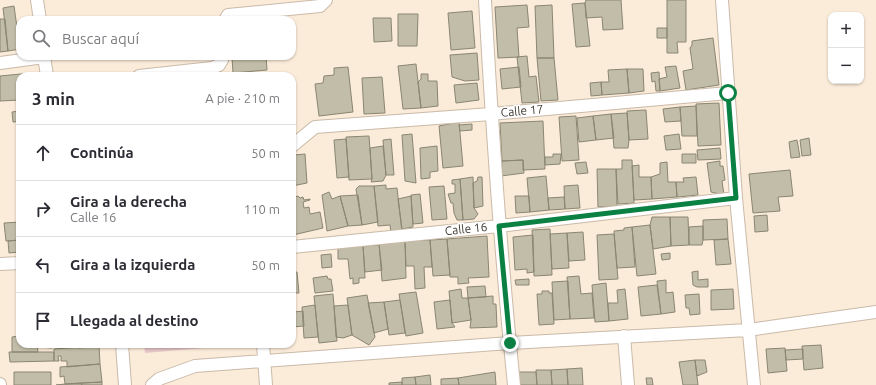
<!DOCTYPE html>
<html lang="es">
<head>
<meta charset="utf-8">
<style>
  :root { --surface:#fff; --page:#f7f7f7; --text:#2b2b33; --muted:#7c7c81; --line:#e1e1e2 }
  body { margin:0; font-family:Ubuntu,sans-serif; background:var(--page); color:var(--text) }
  .controls { position:absolute; right:12px; top:12px; display:grid; overflow:hidden; border-radius:8px; box-shadow:0 1px 3px #0004 }
  .controls button { width:36px; height:36px; display:grid; place-items:center; padding:0; border:0; border-bottom:1px solid var(--line); background:var(--surface); color:var(--text); font:20px sans-serif }
  .stop { position:absolute; width:12px; height:12px; margin:-9px; border:3px solid #0b8043; border-radius:50%; background:#fff }
  .stop.end { background:#0b8043; border-color:#fff; box-shadow:0 1px 4px #0008 }
  .list { margin:0; padding:0; list-style:none }
  h2 { display:flex; justify-content:space-between; align-items:center; height:52px; margin:0; padding:0 16px; font-size:17px }
  h2 small { font-size:13px; font-weight:400; color:var(--muted) }
  .list li { display:grid; grid-template-columns:26px 1fr auto; gap:12px; align-items:center; box-sizing:border-box; height:56px; padding:0 16px; border-top:1px solid var(--line) }
  .list b { display:block; font-size:15px; white-space:nowrap }
  .list p { margin:0; font-size:13px; white-space:nowrap; color:var(--muted) }
  .list em { font-size:13px; font-style:normal; color:var(--muted) }
  .icon { flex:none; width:22px; height:22px; fill:none; stroke:currentColor; stroke-width:2; stroke-linecap:round; stroke-linejoin:round }
  .map { position:relative; flex:none; width:876px; height:385px; overflow:hidden }
  .search { position:absolute; background:var(--surface); box-shadow:0 1px 3px #0004; left:16px; top:16px; width:280px; height:44px; display:flex; align-items:center; gap:10px; box-sizing:border-box; padding:0 14px; border-radius:12px; color:var(--muted); font-size:15px }
  .panel { position:absolute; background:var(--surface); box-shadow:0 1px 3px #0004; left:16px; top:72px; width:280px; height:276px; border-radius:12px }
  .map>svg:first-child { display:block }
  .green { fill:#e6c6c7 }
  .building { fill:#c2bda8; stroke:#8a8672 }
  .lines { fill:none; stroke-linecap:round; stroke-linejoin:round }
  .street-casing { stroke:#cabaa9; stroke-width:14 }
  .street { stroke:#fff; stroke-width:12 }
  .route { stroke:#0b8043; stroke-width:5 }
  .labels { text-anchor:middle; stroke-width:3; stroke-linejoin:round; paint-order:stroke }
  .street-label { font-size:12px; fill:#3e3831; stroke:#fff }
</style>
</head>
<body>
<div class="map">
<svg width="876" height="385" viewBox="0 0 876 385">
  <rect width="100%" height="100%" fill="#fbebd9"/>
  <path class="green" d="M144,344H251L145,353Z"/>
  <path class="building" d="M586,0H621L623,29L603,30L602,17L586,18L585,3Z
    M667,0H686V42H677L678,53H667Z
    M585,3L590,46L576,47L572,4Z
    M527,5L529,27L517,28L519,57L498,58L495,7Z
    M552,5L554,58H537L535,6Z
    M14,6L20,49L8,51L3,8Z
    M472,11L475,48L451,50L448,13Z
    M398,14H418L417,46H398Z
    M373,18H391L392,41L374,42Z
    M0,19H5L8,51L0,52Z
    M657,28H667V38H657Z
    M713,38L719,85L686,90L683,71L693,69L690,48L692,45V41Z
    M477,53L479,80L465,81L452,77L450,55Z
    M253,56H266L267,70L233,73L232,57Z
    M527,56L529,77L536,76L539,102L522,103L517,57Z
    M537,58H554L558,100L541,101Z
    M416,64L421,108L403,109L398,66Z
    M676,66L680,88L660,91L659,79L667,77L665,67Z
    M348,67L353,112L319,116L315,84L323,83L324,76L334,75V68Z
    M519,67L521,87L502,89L500,69Z
    M627,69H643L644,91L629,93Z
    M627,69L629,93L602,95L601,82H609L608,70Z
    M659,72L660,91H656L655,81L652,82L651,73Z
    M31,73L32,76H20V100L0,101V76Z
    M421,74H428V81H437L438,106L421,108L418,82L421,79Z
    M382,77L385,113L364,114L362,78Z
    M601,82L602,95L591,96L590,83Z
    M477,83L479,100L456,103L454,85Z
    M719,103L721,145L698,146L696,104Z
    M696,106L697,136H682L680,107Z
    M680,107L681,121L665,122L663,109Z
    M646,110L648,139L629,140L627,111Z
    M20,111V121L13,122L12,112Z
    M627,113L629,140L628,148H614L611,114Z
    M611,114L614,138L596,140L593,116Z
    M576,116L579,160L562,161L559,117Z
    M593,116L596,140L579,142L577,118Z
    M543,121L545,169L523,170V160L502,161L500,123Z
    M459,122L463,166L443,168L439,126Z
    M472,124V130L460,131L459,125Z
    M412,134L416,183L405,181L402,135Z
    M679,134L681,149L666,150L664,136Z
    M369,136L372,179L349,180L346,137Z
    M809,138L811,155L802,156L800,140Z
    M346,139L349,177L337,178L334,140Z
    M391,139L394,175H386L383,140Z
    M797,140L800,157L791,158L789,142Z
    M383,146L386,175L383,181L371,182L372,179L370,148Z
    M437,146L438,171L430,172V178L421,179L420,148Z
    M720,148L721,159L698,160L697,150Z
    M305,154L307,183L292,186V165L294,160V155Z
    M553,154H561L560,164L545,165V157H553Z
    M682,154H696V163H682Z
    M523,160L524,173L501,176L502,161Z
    M622,160H632L634,203L618,204L616,169H622Z
    M720,161V166H723L725,180L722,181L724,195L711,192L707,163Z
    M586,162L588,173L577,174L575,163Z
    M667,162L668,182H676L677,197L652,199L651,177L660,174V163Z
    M639,165V177H651L652,199L634,200L632,166Z
    M597,169H616L617,206L598,207Z
    M790,170L793,196L778,197L780,211L753,213L749,174Z
    M546,176L549,210L530,212L527,178Z
    M473,177L474,208L478,214L474,219L463,220L460,179Z
    M478,177H482L483,206L474,208L473,183L477,181Z
    M696,177L698,195L677,197L676,182H684L683,178Z
    M460,179L463,220H457L454,213L453,203H451L448,194L455,193V184H452V180Z
    M386,185V189L397,188L402,232L391,233L390,225L378,226L374,186Z
    M578,185L580,208L565,209L564,186Z
    M359,186H374L378,222L362,225L356,189Z
    M444,186L447,219L432,220L429,187Z
    M329,192L332,199L340,196L348,226L327,231L322,195Z
    M420,194L423,223L413,224L411,195Z
    M358,195L362,225L348,226L340,196Z
    M298,196L300,198L303,197L304,200L310,199V200L303,202L304,208L309,207L310,214L320,212L323,228L293,235L292,198Z
    M411,196L413,227L402,229L398,199Z
    M515,196H529L530,212L516,213Z
    M564,197L565,209L549,210L548,198Z
    M767,215L768,231L755,232L754,216Z
    M652,217H670L671,246L653,249L650,225Z
    M670,217H688L689,245L671,246Z
    M727,219L728,239L703,240V220Z
    M20,222V240L6,241L4,223Z
    M650,225L656,274L637,276L632,227Z
    M703,226V240L702,245H689V227Z
    M632,227L635,267L617,268L614,231L624,230V228Z
    M550,229L552,275L534,276L532,230Z
    M583,232L585,260L569,261L567,233Z
    M567,233L569,268L552,269L550,234Z
    M614,234L618,279L599,280L597,235Z
    M533,235L534,272L527,273V269L515,270L513,237Z
    M487,236L489,277L468,278L469,283L458,284V277H450L447,239Z
    M447,239L450,275L433,276L430,240Z
    M728,239L731,264L716,265L714,240Z
    M20,240V252L9,253L8,241Z
    M430,240L432,267H424L425,288L415,289L414,266H406L405,241Z
    M405,241L406,278L382,281L379,242Z
    M379,245L382,270L365,272L363,246Z
    M363,246L365,278H359V283L353,284V278L350,279L348,259H338V247Z
    M670,253V259L662,260L661,254Z
    M331,254L332,267L322,268L321,255Z
    M698,271V280L708,279V287H697L693,285L692,272Z
    M292,272H297L299,293H292Z
    M327,276L328,279H331L333,291L315,293L313,278Z
    M579,276L581,294L592,293L594,318L570,319L567,277Z
    M529,279V285H516L515,280Z
    M666,280V293L673,292L675,312L661,314L657,281Z
    M568,281L570,319L554,320L552,282Z
    M606,283L609,321L595,322L592,285Z
    M657,285L661,314L641,316L638,287Z
    M485,286L486,297L468,298L467,287Z
    M461,289L462,298H468L471,320L452,323L449,291Z
    M625,289L628,319L609,321L608,303H618L617,290Z
    M733,289L734,309L711,310V290Z
    M542,291H549V293H552L554,324L539,325L537,294H542Z
    M416,292L423,333L406,336L399,294Z
    M333,294L337,341L319,343L314,296Z
    M699,294L700,314L690,315L689,308H686L685,295Z
    M367,295L375,337L369,345L352,335L347,298Z
    M493,296V304H496L497,327L470,328L471,320L468,298Z
    M292,298L294,312L303,311L304,326L292,327Z
    M400,300L405,333L389,335L384,302Z
    M450,300L452,323L455,327L437,329L434,302Z
    M384,302L388,329L374,333L368,303Z
    M315,305L318,337L304,338L302,307Z
    M348,305L352,335L343,338L336,337L334,306Z
    M20,336V344H37L38,352H12V337Z
    M39,344H52V348L39,347Z
    M77,344H95V347L77,348Z
    M821,345L823,368L804,370L802,346Z
    M99,346L100,364L67,367V361H61V356H58L59,361H54V349Z
    M785,348L787,371L768,373L766,349Z
    M803,349V359L786,360L785,350Z
    M9,352H54V361L10,362Z
    M695,360L698,385H683L679,362Z
    M695,360H705L707,372L697,376Z
    M100,364L102,382L65,384L64,376L60,377V367Z
    M582,368L583,385H568L567,369Z
    M567,369L568,385H552L551,370Z
    M536,370H551L552,385H537Z
    M14,372H51V385H14Z
    M495,372L496,385H459L458,378Z
    M516,372H536L537,385H518Z
    M430,375L431,385H416L415,377Z
    M415,377L416,385H402V378Z
    M458,378L459,385H441V379Z
    M646,378H652L653,385H647Z
    M102,382V385H82L81,383Z
    M402,382V385H389V383Z
    M81,383L82,385H56L65,384Z"/>
  <g class="lines">
    <defs>
      <path id="street" d="M37,0L40,20
        M485,0C492,129 501,257 514,385
        M722,0L736,198L754,385
        M225,20L228,15L320,6L326,0
        M44,56L47,76
        M0,63L44,57
        M139,76L212,68L219,65L222,60V56
        M292,146L315,127L491,114L728,93
        M292,247L499,226L736,198
        M0,264L20,263
        M624,336L628,385
        M122,344L125,385
        M263,344L266,385
        M0,384V385
        M152,385L159,379L195,366L510,343L748,330L876,312"/>
    </defs>
    <use href="#street" class="street-casing"/>
    <use href="#street" class="street"/>
  </g>
  <g class="lines">
    <path class="route" d="M510,343L499,226L736,198L728,93"/>
  </g>
  <g class="labels">
    <g class="street-label">
      <text transform="translate(522 111) rotate(-5)" y="4">Calle 17</text>
      <text transform="translate(466 229) rotate(-6)" y="4">Calle 16</text>
    </g>
  </g>
</svg>
<div class="controls">
<button>+</button>
<button>−</button>
</div>
<div class="stop" style="left:728px;top:93px"></div>
<div class="stop end" style="left:510px;top:343px"></div>
<div class="search"><svg class="icon" aria-label="search" viewBox="0 0 24 24"><circle cx="10" cy="10" r="6"/><path d="M15 15l6 6"/></svg>Buscar aquí</div>
<section class="panel">
<h2>3 min<small>A pie · 210 m</small></h2>
<ul class="list">
<li><svg class="icon" aria-label="ahead" viewBox="0 0 24 24"><path d="M12 20V5M6 11l6-6 6 6"/></svg><div><b>Continúa</b></div><em>50 m</em></li>
<li><svg class="icon" aria-label="right" viewBox="0 0 24 24"><path d="M7 20v-9h11M14 6l5 5-5 5"/></svg><div><b>Gira a la derecha</b><p>Calle 16</p></div><em>110 m</em></li>
<li><svg class="icon" aria-label="left" viewBox="0 0 24 24"><path d="M17 20v-9H6M10 6l-5 5 5 5"/></svg><div><b>Gira a la izquierda</b></div><em>50 m</em></li>
<li><svg class="icon" aria-label="arrive" viewBox="0 0 24 24"><path d="M6 21V4h12l-3 4 3 4H6"/></svg><div><b>Llegada al destino</b></div></li>
</ul>
</section>
</div>
</body>
</html>
